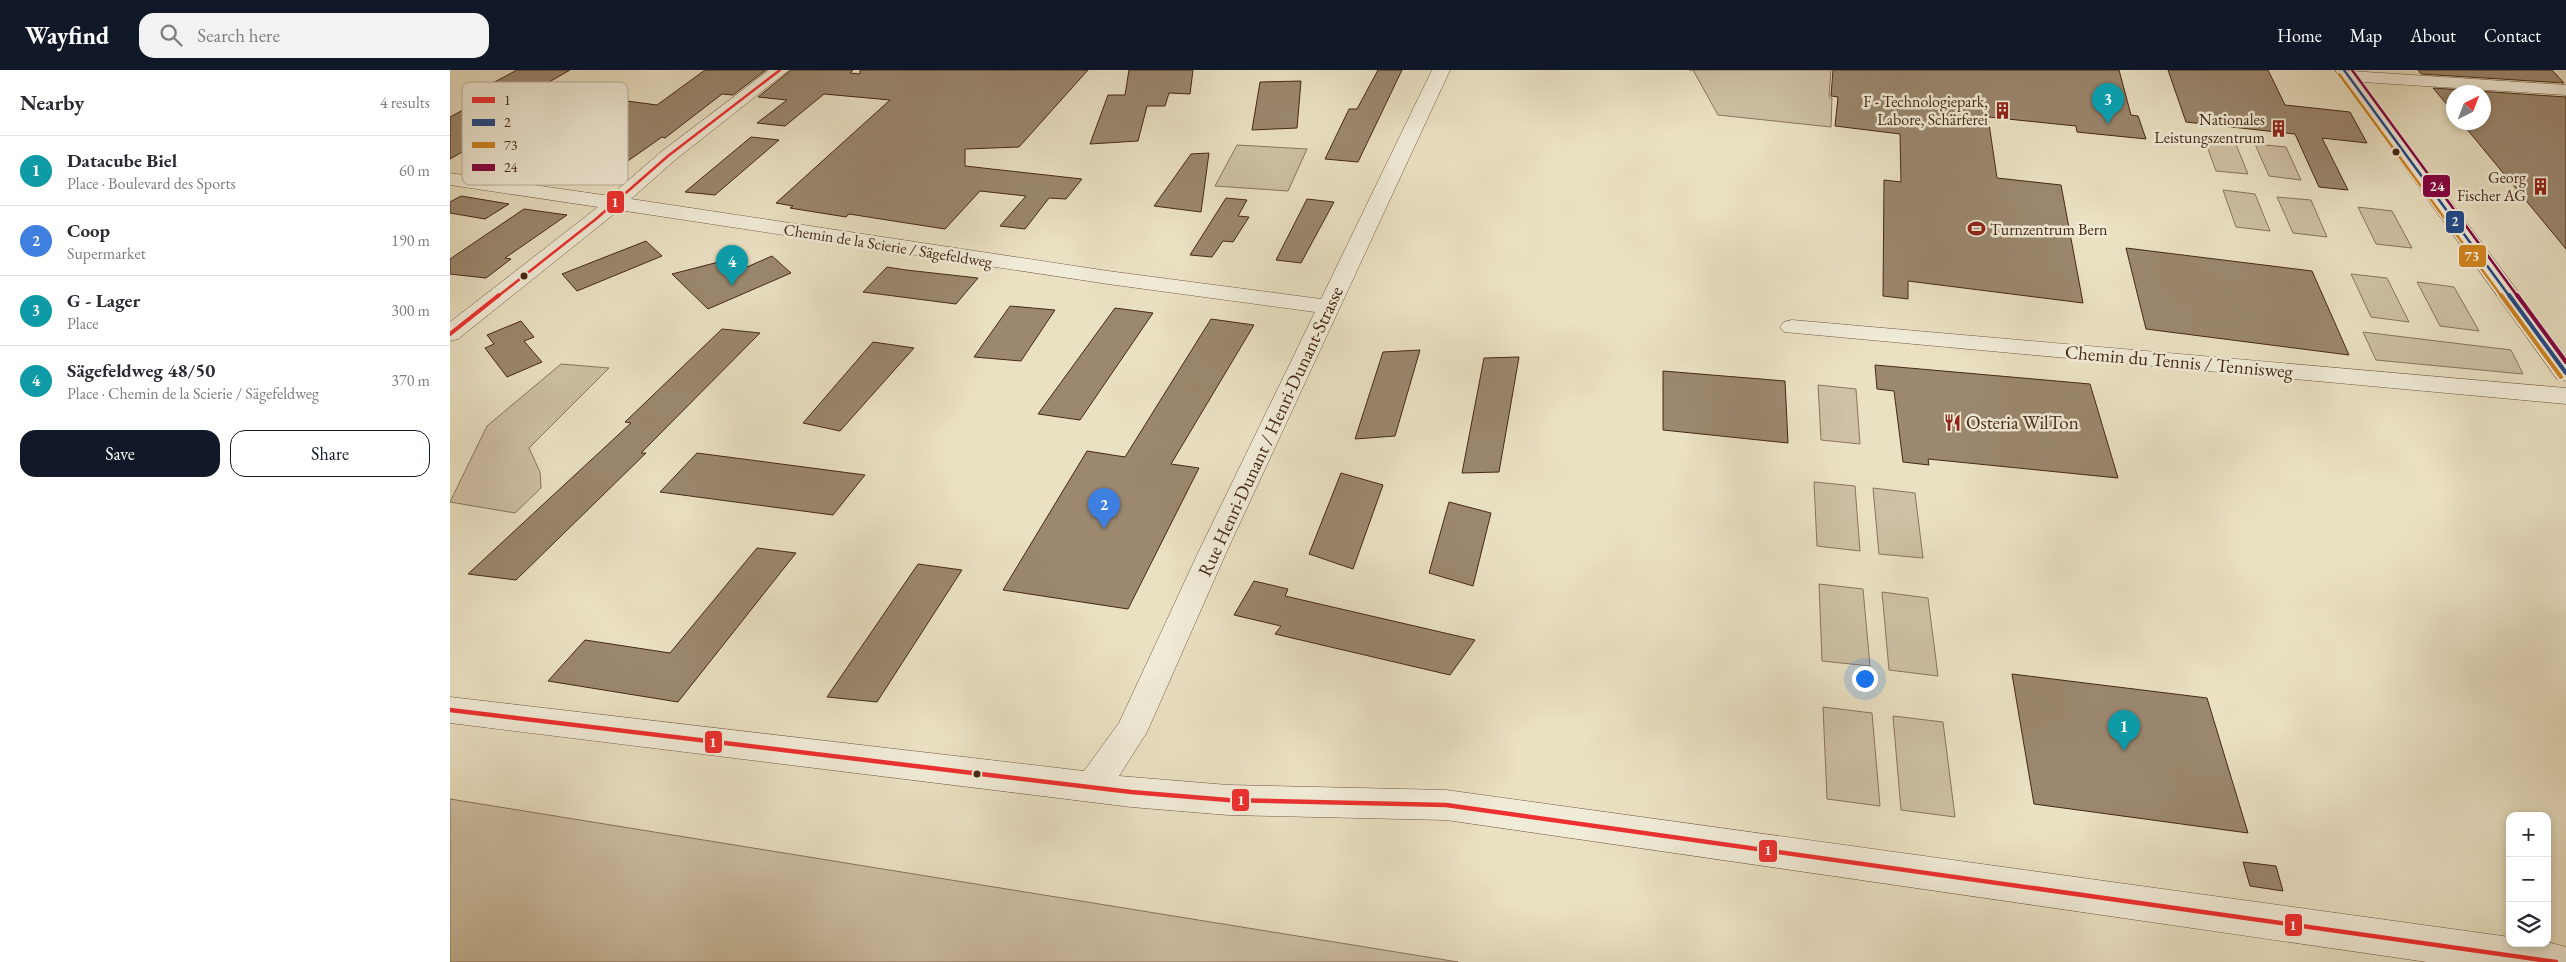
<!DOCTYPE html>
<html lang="en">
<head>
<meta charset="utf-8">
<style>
  :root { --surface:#fff; --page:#f2f2f3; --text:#2b2b33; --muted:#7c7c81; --line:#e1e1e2; --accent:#111827 }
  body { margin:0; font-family:"EB Garamond",serif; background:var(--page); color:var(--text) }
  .controls { position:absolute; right:15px; bottom:15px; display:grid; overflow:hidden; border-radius:10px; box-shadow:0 2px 8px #0003 }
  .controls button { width:45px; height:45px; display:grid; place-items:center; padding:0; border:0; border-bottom:1px solid var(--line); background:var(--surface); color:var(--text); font:25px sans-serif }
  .compass { position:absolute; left:1996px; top:15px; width:45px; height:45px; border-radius:50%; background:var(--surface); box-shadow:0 2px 8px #0003; rotate:42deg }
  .you { position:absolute; left:1414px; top:608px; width:18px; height:18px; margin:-12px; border:4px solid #fff; border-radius:50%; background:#1a73e8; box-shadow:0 0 0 8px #1a73e833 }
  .badge { display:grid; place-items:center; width:32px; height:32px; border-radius:50%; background:var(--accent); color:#fff; font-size:16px; font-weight:700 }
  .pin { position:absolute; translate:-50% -41px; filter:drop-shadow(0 1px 2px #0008) }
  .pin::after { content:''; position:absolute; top:26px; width:18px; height:15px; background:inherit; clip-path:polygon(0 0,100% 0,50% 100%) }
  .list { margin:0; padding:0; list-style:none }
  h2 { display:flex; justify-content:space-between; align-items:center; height:65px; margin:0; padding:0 20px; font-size:21px }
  h2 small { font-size:16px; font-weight:400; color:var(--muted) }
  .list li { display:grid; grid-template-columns:32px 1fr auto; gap:15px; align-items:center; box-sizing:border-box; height:70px; padding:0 20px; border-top:1px solid var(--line) }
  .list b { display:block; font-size:19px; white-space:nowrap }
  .list p { margin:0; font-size:16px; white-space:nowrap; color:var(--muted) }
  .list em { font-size:16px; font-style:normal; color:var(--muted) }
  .actions { display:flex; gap:10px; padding:15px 20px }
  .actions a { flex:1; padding:11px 0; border:1px solid var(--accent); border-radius:15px; text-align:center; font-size:18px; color:var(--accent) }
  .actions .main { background:var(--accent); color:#fff }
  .icon { flex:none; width:28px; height:28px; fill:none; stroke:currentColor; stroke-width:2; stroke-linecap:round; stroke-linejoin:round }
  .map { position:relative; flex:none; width:2116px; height:892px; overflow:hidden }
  header { display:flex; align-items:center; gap:30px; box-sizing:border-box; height:70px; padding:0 25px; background:var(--accent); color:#fff }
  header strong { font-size:24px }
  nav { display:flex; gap:28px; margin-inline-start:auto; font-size:18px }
  .search { width:350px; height:45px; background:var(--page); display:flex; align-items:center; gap:12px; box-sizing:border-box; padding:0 18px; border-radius:15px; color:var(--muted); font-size:19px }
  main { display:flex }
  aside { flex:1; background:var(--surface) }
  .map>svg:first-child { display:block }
  .green { fill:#cec1a5; stroke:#8a745c }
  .building { fill:#9b886f; stroke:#462713 }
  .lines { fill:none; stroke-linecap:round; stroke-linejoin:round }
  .minor-casing { stroke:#6f563f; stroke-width:1 }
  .minor { fill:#f1ecd8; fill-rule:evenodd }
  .bus-1-far2-casing { stroke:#f1ecd8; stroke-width:5 }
  .bus-1-far1-casing { stroke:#f1ecd8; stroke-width:8 }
  .bus-1-casing { stroke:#f1ecd8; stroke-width:8 }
  .bus-2-far1-casing { stroke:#f1ecd8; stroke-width:5 }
  .bus-2-casing { stroke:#f1ecd8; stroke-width:8 }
  .bus-3-far1-casing { stroke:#f1ecd8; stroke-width:5 }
  .bus-3-casing { stroke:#f1ecd8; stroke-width:8 }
  .bus-4-far1-casing { stroke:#f1ecd8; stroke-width:5 }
  .bus-4-casing { stroke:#f1ecd8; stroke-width:8 }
  .bus-1-far2 { stroke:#ee3030; stroke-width:2.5 }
  .bus-1-far1 { stroke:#ee3030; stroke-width:4 }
  .bus-1 { stroke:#ee3030; stroke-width:4.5 }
  .bus-2-far1 { stroke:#1e498c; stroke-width:2.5 }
  .bus-2 { stroke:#1e498c; stroke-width:4 }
  .bus-3-far1 { stroke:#d08520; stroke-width:2.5 }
  .bus-3 { stroke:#d08520; stroke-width:4 }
  .bus-4-far1 { stroke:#840243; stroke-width:2.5 }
  .bus-4 { stroke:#840243; stroke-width:4 }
  .bus-dot { fill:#462713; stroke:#f1ecd8; stroke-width:2 }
  .labels { text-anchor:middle; stroke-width:5; stroke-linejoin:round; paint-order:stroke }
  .far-poi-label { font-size:16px; fill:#462713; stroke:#f1ecd8; text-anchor:end }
  .far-street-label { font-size:16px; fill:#462713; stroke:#f1ecd8 }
  .street-label { font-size:19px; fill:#462713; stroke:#f1ecd8 }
  .poi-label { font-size:19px; fill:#462713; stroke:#f1ecd8; text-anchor:start }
  .key { fill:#f1ecd8; stroke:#beb19d; stroke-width:1 }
  .key-label { font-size:14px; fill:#462713 }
  .line-badge { stroke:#f1ecd8; stroke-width:2 }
  .badge-label { font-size:14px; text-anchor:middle; font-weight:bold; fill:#fff }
</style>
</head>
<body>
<header>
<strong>Wayfind</strong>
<div class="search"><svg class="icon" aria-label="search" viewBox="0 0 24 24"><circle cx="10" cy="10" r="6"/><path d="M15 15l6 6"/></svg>Search here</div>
<nav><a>Home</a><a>Map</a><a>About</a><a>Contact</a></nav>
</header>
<main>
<aside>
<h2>Nearby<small>4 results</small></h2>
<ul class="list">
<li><span class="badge" style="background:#0f9aa8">1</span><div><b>Datacube Biel</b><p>Place · Boulevard des Sports</p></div><em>60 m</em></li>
<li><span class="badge" style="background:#3f7fe0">2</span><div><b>Coop</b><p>Supermarket</p></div><em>190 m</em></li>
<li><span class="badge" style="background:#0f9aa8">3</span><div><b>G - Lager</b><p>Place</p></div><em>300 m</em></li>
<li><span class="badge" style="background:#0f9aa8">4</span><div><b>Sägefeldweg 48/50</b><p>Place · Chemin de la Scierie / Sägefeldweg</p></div><em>370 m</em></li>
</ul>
<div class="actions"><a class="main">Save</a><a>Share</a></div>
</aside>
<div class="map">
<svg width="2116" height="892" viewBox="0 0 2116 892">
  <rect width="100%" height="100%" fill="#eae1c3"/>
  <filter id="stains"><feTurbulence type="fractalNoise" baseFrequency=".004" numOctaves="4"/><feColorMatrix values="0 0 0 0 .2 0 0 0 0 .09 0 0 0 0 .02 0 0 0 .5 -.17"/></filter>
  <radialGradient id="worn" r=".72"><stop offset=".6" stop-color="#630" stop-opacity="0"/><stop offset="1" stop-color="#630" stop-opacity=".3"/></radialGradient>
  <path class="green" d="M1239,0H1381L1379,27L1382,28L1381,57L1268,45L1243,0Z
    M1754,68L1785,72L1798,104L1766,101Z
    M1805,74L1836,77L1851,110L1819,106Z
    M787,75L857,79L838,121L765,116Z
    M1773,120L1805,124L1820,161L1786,157Z
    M1827,127L1861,130L1877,167L1843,163Z
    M1908,137L1942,141L1962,178L1926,174Z
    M1901,204L1937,208L1959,252L1921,247Z
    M1967,212L2004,217L2029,261L1990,256Z
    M1913,262L2061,280L2073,304L1926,290Z
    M111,294L159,298L79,378L90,402L91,418L65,443L0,432L37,356Z
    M1368,315L1406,319L1410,374L1371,370Z
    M1364,412L1405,416L1410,481L1367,476Z
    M1423,418L1465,423L1473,488L1429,484Z
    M1369,514L1413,519L1420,596L1372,591Z
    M1432,522L1478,528L1488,606L1439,600Z
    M1373,637L1422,643L1430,736L1377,729Z
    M1443,646L1493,652L1505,747L1451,740Z
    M0,729L1008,892H0Z"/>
  <path class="building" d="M67,0H120L87,19L207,35L255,0H316L283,25L272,24L215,68L212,67L165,100L14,81L0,89V47L37,27L22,24Z
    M341,0H403L400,3L410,4V0H638L569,77L515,79V96L632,109L616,129L599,128L575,159L550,156L576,126L530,121L495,159L399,144L396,147L340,138L343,136L326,133L440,30L374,24L335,56L307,53L337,30L308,27Z
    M679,0H743L740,24L719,23L715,36H697L688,71L640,74L658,25H675Z
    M928,0H952L908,92L875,89L899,39H907Z
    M1383,0H1669L1681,45L1688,46L1696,69L1627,62L1626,56L1538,47L1547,108L1611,115L1633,233L1458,211V229L1433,226L1434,110L1451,112L1450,64L1385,56L1388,27L1381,26Z
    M1718,0H1818L1835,35L1900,42L1917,73L1872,68L1898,120L1869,117L1845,64L1736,52Z
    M1968,0H2102L2114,13L1971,4Z
    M851,11L847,58L802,60L810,12Z
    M1983,18L2116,27V179L2011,52H2034V22H2004V43Z
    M301,67L329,70L265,125L235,122Z
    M759,83L751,142L704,136L741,84Z
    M11,126L59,134L35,149L0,143V132Z
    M776,128L797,130L788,146L799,147L783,172L773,171L762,187L740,185Z
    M857,129L884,132L851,193L826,190Z
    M74,139L117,145L55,188L61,189L36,208L0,204V189Z
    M196,171L212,186L127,221L112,204Z
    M1676,178L1862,201L1899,285L1696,259Z
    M322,186L341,203L258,239L222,204L288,187L297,197Z
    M437,197L456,200L528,208L506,234L413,222Z
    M560,236L605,240L571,291L524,287Z
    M665,238L703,243L630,350L588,344Z
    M761,249L804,255L721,394L749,398L678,539L553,520L637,381L675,387Z
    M71,251L84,267L74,271L92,292L57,307L35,278L44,274L37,265Z
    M272,259L310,263L191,383H196L66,510L18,504L181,353L175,352Z
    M423,272L464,278L390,361L353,353Z
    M970,280L945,366L905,369L933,282Z
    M1069,287L1049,402L1012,403L1034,288Z
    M1425,295L1640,314L1668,408L1478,389L1479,395L1453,392L1444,321L1427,319Z
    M1213,301L1335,311L1338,373L1213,360Z
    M247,383L415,405L383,445L210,422Z
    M891,403L933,415L903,499L859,484Z
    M999,432L1041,443L1023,516L979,503Z
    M307,478L346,483L228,632L98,611L135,570L220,583Z
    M468,494L512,500L427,632L377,627Z
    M804,511L838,519L835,526L1025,570L1000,605L825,564L831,556L784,545Z
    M1562,604L1757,628L1798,763L1584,734Z
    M1793,792L1826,796L1833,821L1800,816Z"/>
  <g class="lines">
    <defs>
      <path id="minor" d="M319,0H339L225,90L181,129L658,201L871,229L982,0H1000L776,483L697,662L669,706L778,715L996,720L2060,867V873L2097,872L2116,877V892H1977L996,750L778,745L681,737L0,653V627L634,701L669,653L748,483L865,242L658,214L169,140L8,269L0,271V252L148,137L0,115V103L160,126L211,82Z
        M1885,0L2116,15V25L1912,12L2116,286V311L2107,309Z
        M1342,250L2116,318V334L1334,262L1330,257L1334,252Z"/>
    </defs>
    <use href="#minor" class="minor-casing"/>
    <use href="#minor" class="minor"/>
    <defs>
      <path id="bus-1-far2" d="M47,227L146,149L218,86L330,0"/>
      <path id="bus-1-far1" d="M0,264L49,225"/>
      <path id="bus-1" d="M0,640L681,722L778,730L996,735L2106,892"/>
      <path id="bus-2-far1" d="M1894,0L2060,227"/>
      <path id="bus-2" d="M2059,225L2116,303"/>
      <path id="bus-3-far1" d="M1889,4L2052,227"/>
      <path id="bus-3" d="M2051,225L2111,307"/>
      <path id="bus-4-far1" d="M1902,0L2068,227"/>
      <path id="bus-4" d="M2067,225L2116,292"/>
    </defs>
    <use href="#bus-1-far2" class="bus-1-far2-casing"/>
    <use href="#bus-1-far1" class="bus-1-far1-casing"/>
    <use href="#bus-1" class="bus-1-casing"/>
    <use href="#bus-2-far1" class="bus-2-far1-casing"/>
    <use href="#bus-2" class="bus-2-casing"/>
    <use href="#bus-3-far1" class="bus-3-far1-casing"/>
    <use href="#bus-3" class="bus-3-casing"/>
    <use href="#bus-4-far1" class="bus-4-far1-casing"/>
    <use href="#bus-4" class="bus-4-casing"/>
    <use href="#bus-1-far2" class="bus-1-far2"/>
    <use href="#bus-1-far1" class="bus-1-far1"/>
    <use href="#bus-1" class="bus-1"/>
    <use href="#bus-2-far1" class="bus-2-far1"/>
    <use href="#bus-2" class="bus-2"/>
    <use href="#bus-3-far1" class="bus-3-far1"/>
    <use href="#bus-3" class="bus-3"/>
    <use href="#bus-4-far1" class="bus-4-far1"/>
    <use href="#bus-4" class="bus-4"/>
  </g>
  <defs>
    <symbol id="building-bare" viewBox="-9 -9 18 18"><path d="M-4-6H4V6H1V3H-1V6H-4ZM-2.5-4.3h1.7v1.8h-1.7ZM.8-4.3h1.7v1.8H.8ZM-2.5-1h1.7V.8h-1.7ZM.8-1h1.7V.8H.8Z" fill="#8f2418" stroke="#f1ecd8" stroke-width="2.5" paint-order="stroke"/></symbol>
    <symbol id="stadium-bare" viewBox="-9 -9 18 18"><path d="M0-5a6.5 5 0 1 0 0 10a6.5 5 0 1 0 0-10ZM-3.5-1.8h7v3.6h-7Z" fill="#8f2418" stroke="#f1ecd8" stroke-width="2.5" paint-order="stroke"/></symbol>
    <symbol id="restaurant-bare" viewBox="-9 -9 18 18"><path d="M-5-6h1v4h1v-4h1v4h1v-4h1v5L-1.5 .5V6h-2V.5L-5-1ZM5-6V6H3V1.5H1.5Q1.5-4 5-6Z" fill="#8f2418" stroke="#f1ecd8" stroke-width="2.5" paint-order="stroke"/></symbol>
  </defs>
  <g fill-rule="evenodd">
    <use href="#building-bare" x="1540" y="28" width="25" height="25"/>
    <use href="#building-bare" x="1816" y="46" width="25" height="25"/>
    <use href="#building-bare" x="2078" y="104" width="25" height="25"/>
    <use href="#stadium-bare" x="1514" y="146" width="25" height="25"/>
    <use href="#restaurant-bare" x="1490" y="340" width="25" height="25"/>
  </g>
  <g class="bus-dot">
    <circle cx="1946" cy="82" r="4.5"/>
    <circle cx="74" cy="206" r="4.5"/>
    <circle cx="527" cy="704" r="4.5"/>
  </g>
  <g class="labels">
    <g class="far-poi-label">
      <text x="1538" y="37">F - Technologiepark,<tspan x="1538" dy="18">Labore, Schärferei</tspan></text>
      <text x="1815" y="55">Nationales<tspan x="1815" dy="18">Leistungszentrum</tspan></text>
      <text x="2076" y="113">Georg<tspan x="2076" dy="18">Fischer AG</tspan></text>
      <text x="1540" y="165" text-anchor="start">Turnzentrum Bern</text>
    </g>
    <g class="far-street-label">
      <text transform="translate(438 175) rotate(9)" y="6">Chemin de la Scierie / Sägefeldweg</text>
    </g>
    <g class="street-label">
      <text transform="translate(1729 291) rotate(5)" y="7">Chemin du Tennis / Tennisweg</text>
      <text transform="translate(820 361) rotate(-65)" y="7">Rue Henri-Dunant / Henri-Dunant-Strasse</text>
    </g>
    <g class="poi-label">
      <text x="1516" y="359">Osteria WilTon</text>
    </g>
  </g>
  <rect x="12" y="12" width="166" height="103" rx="8" class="key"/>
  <rect x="22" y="27" width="23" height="6" fill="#ee3030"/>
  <rect x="22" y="49" width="23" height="7" fill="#1e498c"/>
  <rect x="22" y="72" width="23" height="6" fill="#d08520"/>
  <rect x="22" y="94" width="23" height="7" fill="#840243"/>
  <g class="key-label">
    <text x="54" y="35">1</text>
    <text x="54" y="57">2</text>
    <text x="54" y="80">73</text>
    <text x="54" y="102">24</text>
  </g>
  <g class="line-badge">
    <rect x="1972" y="104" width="29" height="24" rx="5" fill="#840243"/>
    <rect x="156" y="120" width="19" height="24" rx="5" fill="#ee3030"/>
    <rect x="1995" y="140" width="20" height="24" rx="5" fill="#1e498c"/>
    <rect x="2008" y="174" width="29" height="24" rx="5" fill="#d08520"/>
    <rect x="254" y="660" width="19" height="24" rx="5" fill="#ee3030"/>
    <rect x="781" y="718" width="19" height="24" rx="5" fill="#ee3030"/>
    <rect x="1308" y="769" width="20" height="24" rx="5" fill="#ee3030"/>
    <rect x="1834" y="843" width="19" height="24" rx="5" fill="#ee3030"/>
  </g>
  <g class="badge-label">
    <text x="1987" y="121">24</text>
    <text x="165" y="137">1</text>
    <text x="2005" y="156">2</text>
    <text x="2022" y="191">73</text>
    <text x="263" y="677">1</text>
    <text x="791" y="735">1</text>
    <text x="1318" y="785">1</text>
    <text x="1843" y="860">1</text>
  </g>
  <rect width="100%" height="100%" filter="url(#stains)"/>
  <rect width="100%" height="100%" fill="url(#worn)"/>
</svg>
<div class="controls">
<button>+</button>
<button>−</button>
<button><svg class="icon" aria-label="layers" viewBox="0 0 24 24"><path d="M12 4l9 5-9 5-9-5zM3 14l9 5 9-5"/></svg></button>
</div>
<svg class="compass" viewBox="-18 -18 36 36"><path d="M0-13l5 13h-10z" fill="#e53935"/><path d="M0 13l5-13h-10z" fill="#7c7c81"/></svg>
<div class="you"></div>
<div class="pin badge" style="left:1674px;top:681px;background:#0f9aa8">1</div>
<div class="pin badge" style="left:654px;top:459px;background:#3f7fe0">2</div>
<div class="pin badge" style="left:1658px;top:54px;background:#0f9aa8">3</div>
<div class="pin badge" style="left:282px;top:216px;background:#0f9aa8">4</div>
</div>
</main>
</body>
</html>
